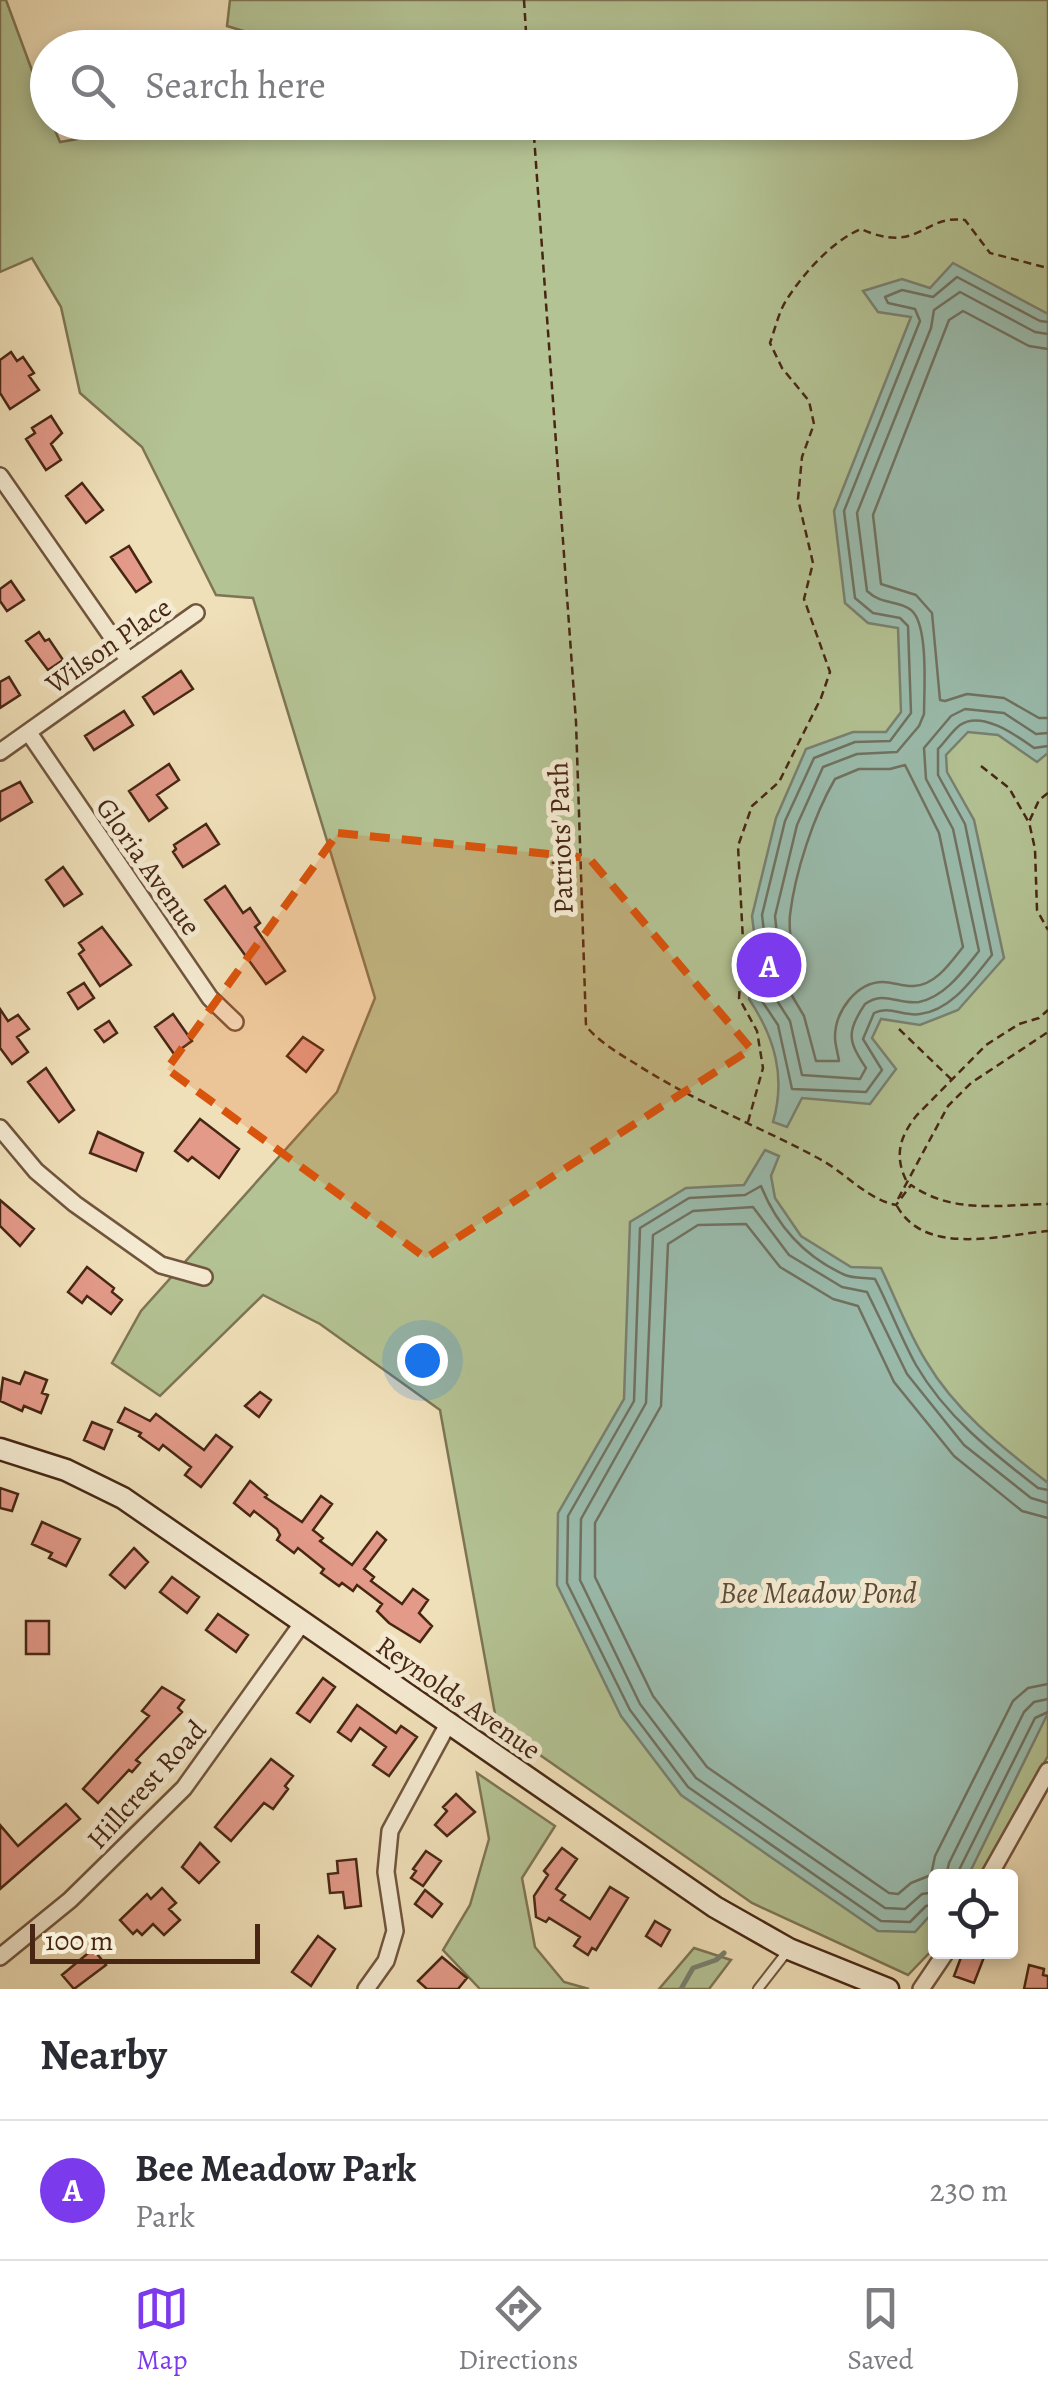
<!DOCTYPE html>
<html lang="en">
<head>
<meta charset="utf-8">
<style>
  :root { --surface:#fff; --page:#f2f2f3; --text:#2b2b33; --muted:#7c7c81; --line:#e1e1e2; --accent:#7c3aed }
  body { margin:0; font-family:Alegreya,serif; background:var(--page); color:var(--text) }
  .controls { position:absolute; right:30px; bottom:30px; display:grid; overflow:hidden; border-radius:10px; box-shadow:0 5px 15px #0003 }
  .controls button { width:90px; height:90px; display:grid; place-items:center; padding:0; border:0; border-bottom:2px solid var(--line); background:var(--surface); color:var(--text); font:50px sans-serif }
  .scale { position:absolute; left:30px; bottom:25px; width:230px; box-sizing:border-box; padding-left:10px; border:5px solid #472714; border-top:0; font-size:28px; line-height:35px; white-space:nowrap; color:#472714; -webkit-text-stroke:8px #f5ebd2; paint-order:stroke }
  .you { position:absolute; left:422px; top:1360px; width:35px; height:35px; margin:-25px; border:8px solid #fff; border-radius:50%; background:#1a73e8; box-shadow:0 0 0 15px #1a73e833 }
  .badge { display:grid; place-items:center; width:65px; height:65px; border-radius:50%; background:var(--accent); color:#fff; font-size:32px; font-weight:700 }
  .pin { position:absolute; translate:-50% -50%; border:5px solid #fff; box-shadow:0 2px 10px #0006 }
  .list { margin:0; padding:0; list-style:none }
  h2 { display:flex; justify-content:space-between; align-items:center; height:130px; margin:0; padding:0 40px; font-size:42px }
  h2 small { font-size:32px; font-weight:400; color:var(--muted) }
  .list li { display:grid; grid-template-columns:65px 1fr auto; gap:30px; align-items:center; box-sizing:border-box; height:140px; padding:0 40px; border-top:2px solid var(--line) }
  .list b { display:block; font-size:38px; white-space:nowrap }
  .list p { margin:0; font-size:32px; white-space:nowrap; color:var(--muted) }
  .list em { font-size:32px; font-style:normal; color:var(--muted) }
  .icon { flex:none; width:55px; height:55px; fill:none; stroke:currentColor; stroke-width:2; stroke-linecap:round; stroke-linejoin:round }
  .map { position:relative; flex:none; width:1048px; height:1989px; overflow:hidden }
  .search { position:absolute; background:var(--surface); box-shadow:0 5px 15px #0003; left:30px; right:30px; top:30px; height:110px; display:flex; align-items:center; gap:25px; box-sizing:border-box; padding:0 35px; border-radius:55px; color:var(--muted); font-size:38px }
  .sheet { height:270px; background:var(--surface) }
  nav { display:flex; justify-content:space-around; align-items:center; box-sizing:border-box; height:140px; border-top:2px solid var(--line); background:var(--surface); font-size:28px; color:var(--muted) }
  nav a { display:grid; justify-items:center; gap:5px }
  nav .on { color:var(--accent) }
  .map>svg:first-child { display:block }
  .green { fill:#b4c394; stroke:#7e7554; stroke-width:2.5 }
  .water { fill:#9abdaf; stroke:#798171; stroke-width:2.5 }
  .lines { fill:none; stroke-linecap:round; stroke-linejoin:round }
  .shore { stroke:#707262; stroke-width:2.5 }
  .stream { stroke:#798171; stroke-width:5 }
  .building { fill:#e39a89; stroke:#472714; stroke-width:2.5 }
  .lane-casing { stroke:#71553d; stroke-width:12 }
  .street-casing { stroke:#71553d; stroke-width:20 }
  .secondary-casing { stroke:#472714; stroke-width:25 }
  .path { stroke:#472714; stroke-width:2.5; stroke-dasharray:8 5; stroke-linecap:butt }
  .lane { stroke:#f5ebd2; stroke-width:8 }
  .street { stroke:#f5ebd2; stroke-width:15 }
  .secondary { stroke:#f5ebd2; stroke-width:20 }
  .marked { fill:#d8540d; fill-opacity:0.2; stroke:#d8540d; stroke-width:8; stroke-dasharray:20 12; stroke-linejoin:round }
  .labels { text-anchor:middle; stroke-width:10; stroke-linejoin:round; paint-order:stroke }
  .street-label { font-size:28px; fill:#472714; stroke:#f5ebd2 }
  .water-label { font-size:30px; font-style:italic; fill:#5c4c3b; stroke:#f5ebd2 }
</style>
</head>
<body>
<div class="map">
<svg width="1048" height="1989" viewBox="0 0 1048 1989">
  <rect width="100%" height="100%" fill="#f0e0b9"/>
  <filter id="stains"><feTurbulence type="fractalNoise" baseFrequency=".002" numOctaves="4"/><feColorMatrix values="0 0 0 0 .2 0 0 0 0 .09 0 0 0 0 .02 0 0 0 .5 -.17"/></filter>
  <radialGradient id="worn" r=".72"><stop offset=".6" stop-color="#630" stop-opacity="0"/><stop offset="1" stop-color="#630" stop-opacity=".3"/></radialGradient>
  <path class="green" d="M0,0H6L47,111L48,122L52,123L60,142L177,122H1000V48L270,47V39L227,26L230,0H1048V1756L979,1876H936L935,1947L908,1975L752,1903L497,1725L440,1410L320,1324L263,1295L160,1396L112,1363L141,1311L337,1092L375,998L253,598L216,595L142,447L80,393L61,307L32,258L0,272Z
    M477,1773L555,1826L522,1878L535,1947L564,1982L589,1989H480L443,1950L470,1905L489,1839Z
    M694,1948L731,1960L709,1989H659Z"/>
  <path class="water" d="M953,263L1048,314V753L1037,762L998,735L968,732L946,755L947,772L974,820L1004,958L958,1010L920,1025L881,1019L872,1038L896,1069L870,1104L802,1098L787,1127L773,1122C786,1077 775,1038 749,999L759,972L752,916L776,818L806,749L853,732H886L901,712L898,628L868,623L845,603L834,511L911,317L878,312L863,291L902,279L930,288Z
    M765,1150L779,1156L771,1176L775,1198L801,1236L851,1267L881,1268C896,1299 908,1332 926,1361C956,1412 1002,1447 1048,1483V1713L968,1876H936L935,1910L915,1932L878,1931L681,1795L621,1716L557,1585L558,1513L624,1399L630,1222L686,1188L744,1185Z"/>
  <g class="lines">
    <path class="shore" d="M1048,322L1040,321L957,277L933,297L902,290L885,297L888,303L915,309L920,321L844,511L855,598L873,613L900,618L908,626L911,713L890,741L855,742L814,758L785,821L762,915L769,972L760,998L778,1025L792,1089L866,1092L882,1070L863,1039L874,1013C889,1005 904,1017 920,1014C952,1010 973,978 992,955L965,824L938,775V749C945,742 952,731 960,725C982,710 1017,736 1034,748L1048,746
      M1048,334L1035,332L960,292L934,310L931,328L857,513L867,591C883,606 897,599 911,610C929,624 924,692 924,714L919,726L897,752L857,754L823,767L797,825L775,916L781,972L774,996L790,1021L802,1075L860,1079L866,1068C848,1041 846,1032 865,1004C884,990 898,1005 919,1002C945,997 963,971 979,951L953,829L926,779L924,748L951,716L965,709L1004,713L1036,734L1048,733
      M1048,349L1029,346L963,311L949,320L873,515L881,584L916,595L932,613L940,700L945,701L967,694L1004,698L1039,718H1048
      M905,765L939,833L963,947C951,962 936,985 914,986C904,987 893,982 883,982C856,982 835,1012 835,1037C835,1045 838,1053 839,1061H816L804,1016L791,994C800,966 787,942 790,915C795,872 814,815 835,779L859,769H890Z
      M1048,1518L1022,1511L954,1456L894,1382L858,1306L833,1299L780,1267L746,1224L698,1225L668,1244L661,1406L595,1523V1577L653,1696L707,1767L889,1893L898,1894L911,1883L931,1875L935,1856L1013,1701L1028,1688L1048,1684
      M946,1876L949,1863L1024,1712L1034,1702L1048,1699
      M959,1876L960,1868L1035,1718L1048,1712
      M936,1892L922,1894L905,1909L885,1908L696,1778L640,1704L580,1580L581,1519L646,1403L653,1235L693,1211L753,1207L789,1255L842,1287L867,1292L907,1374L964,1445L1031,1498L1048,1503
      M936,1904L926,1906L910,1922L881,1921L688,1787L630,1710L567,1583L568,1516L634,1401L640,1228L689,1198L745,1195L761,1186C777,1226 803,1256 845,1275C854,1279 866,1277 875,1279C890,1308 901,1338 916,1365C946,1417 993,1453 1038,1488L1048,1490"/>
    <path class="stream" d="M681,1989L693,1968L716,1960L724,1953"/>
  </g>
  <path class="building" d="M11,352L17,361L23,357L34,373L29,376L39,390L10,409L0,393V360Z
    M51,416L62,433L51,444L61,460L46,470L26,439L35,433L32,428Z
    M82,483L103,510L86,523L66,496Z
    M129,546L151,582L136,592L111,557Z
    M11,581L24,600L7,611L0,601V589Z
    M39,632L45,641L49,639L63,660L48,670L26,641Z
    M181,671L193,689L154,714L143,697Z
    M9,677L20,695L0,708V682Z
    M124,711L133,725L94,750L85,736Z
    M169,764L179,780L157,795L167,808L149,821L129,791Z
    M20,782L32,802L0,821V792Z
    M206,824L219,844L183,867L173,852L176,849L174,845Z
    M63,867L82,894L64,906L46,880Z
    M225,886L243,913L250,908L260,923L255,927L285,971L266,984L205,900Z
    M102,927L131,965L100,986L79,954L84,950L79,943Z
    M84,983L94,998L78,1009L68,993Z
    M0,1009L8,1021L18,1015L29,1029L17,1037L28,1052L12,1064L0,1048Z
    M173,1014L192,1041L174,1054L155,1027Z
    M109,1021L117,1033L104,1042L95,1030Z
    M303,1037L323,1050L306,1072L287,1056Z
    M46,1068L74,1110L59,1122L28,1082Z
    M200,1119L239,1149L219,1178L192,1157L188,1161L175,1151Z
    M98,1132L143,1153L136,1171L90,1153Z
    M0,1200L34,1229L20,1246L0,1226Z
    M87,1267L114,1288L112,1292L122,1300L111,1314L87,1296L82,1303L68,1292Z
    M25,1372L47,1380L42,1393L48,1395L41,1413L24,1406L22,1411L0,1401L3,1378L20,1384Z
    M260,1392L271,1400L259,1417L245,1406Z
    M125,1408L150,1421L156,1414L204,1450L216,1435L232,1447L201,1487L185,1475L191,1467L163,1445L159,1450L139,1436L141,1433L118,1422Z
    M92,1422L112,1430L104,1449L84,1440Z
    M250,1481L267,1495L265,1497L302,1522L321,1496L332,1504L313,1530L323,1538L320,1541L352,1565L377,1532L386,1540L364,1569L374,1577L371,1581L402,1604L413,1589L428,1600L419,1613L432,1626L420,1642L389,1623L377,1611L382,1604L357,1585L353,1591L342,1583L339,1586L321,1573L324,1569L298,1548L294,1553L277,1540L280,1535L277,1529L254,1511L250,1516L234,1503Z
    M0,1488L18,1494L12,1511L0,1508Z
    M42,1522L80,1539L66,1566L49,1558L52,1553L32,1544Z
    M134,1548L148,1562L125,1588L110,1575Z
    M172,1577L199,1597L187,1613L160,1592Z
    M218,1614L248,1635L236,1652L206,1630Z
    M26,1621H49V1654H26Z
    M323,1678L335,1687L310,1722L297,1713Z
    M162,1687L184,1700L178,1708L182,1712L136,1760L140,1763L132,1772L129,1770L98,1803L83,1789L149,1716L142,1711Z
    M357,1705L396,1733L401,1726L417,1737L389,1776L373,1765L386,1747L360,1728L351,1741L338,1732Z
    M271,1759L293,1776L285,1786L288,1789L273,1809L264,1803L231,1841L215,1827Z
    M456,1794L475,1812L447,1836L435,1825L447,1811L443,1807Z
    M66,1804L80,1819L0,1889V1825L18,1846Z
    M200,1843L219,1862L199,1883L182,1867Z
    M562,1848L577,1859L556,1889L565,1895L561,1900L590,1919L610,1887L628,1898L596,1950L592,1948L588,1955L574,1946L580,1937L549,1918L546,1922L536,1917L534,1896L548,1875L544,1871Z
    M426,1851L441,1861L423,1886L411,1878L416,1871L413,1869Z
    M356,1859L361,1906L345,1908L343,1892L330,1893L328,1874L338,1873L337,1861Z
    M162,1888L176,1903L169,1909L180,1920L164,1935L153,1924L142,1935L137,1930L133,1934L120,1920L147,1894L151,1899Z
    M425,1890L442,1904L432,1917L415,1904Z
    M655,1921L670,1930L661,1946L646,1936Z
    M318,1936L335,1949L311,1986L292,1972Z
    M93,1949L106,1965L74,1989L62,1975Z
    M963,1952H986L974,1983L954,1976Z
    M442,1957L467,1978L458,1989H427L418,1981Z
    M1029,1965L1044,1969L1043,1975L1048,1976V1989H1024Z"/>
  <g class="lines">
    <defs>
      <path id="lane" d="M758,1989L786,1953"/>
      <path id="street" d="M0,476L128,660
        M29,733L210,998L235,1022
        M0,752L196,613
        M0,1128L36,1171L75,1204L161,1265L204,1277
        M989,1876L1048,1771
        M0,1957L70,1900L184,1788L303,1622
        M366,1989L386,1961L395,1931L386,1872L390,1831L448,1724
        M921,1989L946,1952"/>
      <path id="secondary" d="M0,1449L66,1470L123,1498L715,1907L789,1949L888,1989"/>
    </defs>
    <use href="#lane" class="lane-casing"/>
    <use href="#street" class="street-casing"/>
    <use href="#secondary" class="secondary-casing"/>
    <path class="path" d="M524,0L527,48
      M533,122L576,722L586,1026C599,1042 618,1053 636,1064C693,1101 756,1125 816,1157C844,1171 866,1199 896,1205L911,1185C952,1214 999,1205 1048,1204
      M981,766L1009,788L1028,821
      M1048,793L1039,800L1029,822L1035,849L1037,910L1048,930
      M899,1029L951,1079
      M748,1122L763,1068L757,1031L739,998L743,941L738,846L752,806L779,782L821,698L830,672L804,599L813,563L798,499L802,457L814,424L809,401L782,368L770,343C775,329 779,311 787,299C804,273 832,241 861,229C919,255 923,214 965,220L990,253L1048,268
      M906,1180C894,1155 900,1136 917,1115L986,1045L1019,1024L1039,1018L1048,1010
      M898,1199L948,1106L971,1083L1048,1032
      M897,1206C925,1257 1002,1235 1048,1231"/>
    <use href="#lane" class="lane"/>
    <use href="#street" class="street"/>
    <use href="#secondary" class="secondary"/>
  </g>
  <path class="marked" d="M338,833L589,858L751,1049L426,1258L167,1069Z"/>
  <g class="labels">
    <g class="street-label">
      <text transform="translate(108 645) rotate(-35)" y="10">Wilson Place</text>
      <text transform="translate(560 838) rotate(-92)" y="10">Patriots' Path</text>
      <text transform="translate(149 866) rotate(55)" y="10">Gloria Avenue</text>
      <text transform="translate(459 1697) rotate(35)" y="10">Reynolds Avenue</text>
      <text transform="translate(146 1784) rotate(-48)" y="10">Hillcrest Road</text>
    </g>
    <g class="water-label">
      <text x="818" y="1603">Bee Meadow Pond</text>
    </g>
  </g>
  <rect width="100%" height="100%" filter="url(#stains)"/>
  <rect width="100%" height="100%" fill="url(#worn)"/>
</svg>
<div class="controls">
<button><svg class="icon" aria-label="locate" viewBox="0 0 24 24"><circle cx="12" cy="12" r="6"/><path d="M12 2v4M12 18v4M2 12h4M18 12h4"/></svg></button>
</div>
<div class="scale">100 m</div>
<div class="you"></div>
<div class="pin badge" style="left:769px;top:965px">A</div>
<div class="search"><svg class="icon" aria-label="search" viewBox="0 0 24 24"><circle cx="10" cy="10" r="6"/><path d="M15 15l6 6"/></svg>Search here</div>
</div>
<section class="sheet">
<h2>Nearby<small></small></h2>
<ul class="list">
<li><span class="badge">A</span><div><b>Bee Meadow Park</b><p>Park</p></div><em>230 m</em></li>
</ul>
</section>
<nav>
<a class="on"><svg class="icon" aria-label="map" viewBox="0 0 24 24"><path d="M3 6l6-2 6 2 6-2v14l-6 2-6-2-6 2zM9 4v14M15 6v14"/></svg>Map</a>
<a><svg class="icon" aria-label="directions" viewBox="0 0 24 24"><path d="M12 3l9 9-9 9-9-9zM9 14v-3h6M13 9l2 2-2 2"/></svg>Directions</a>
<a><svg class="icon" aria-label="saved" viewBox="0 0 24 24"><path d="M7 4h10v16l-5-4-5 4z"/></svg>Saved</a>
</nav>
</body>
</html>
